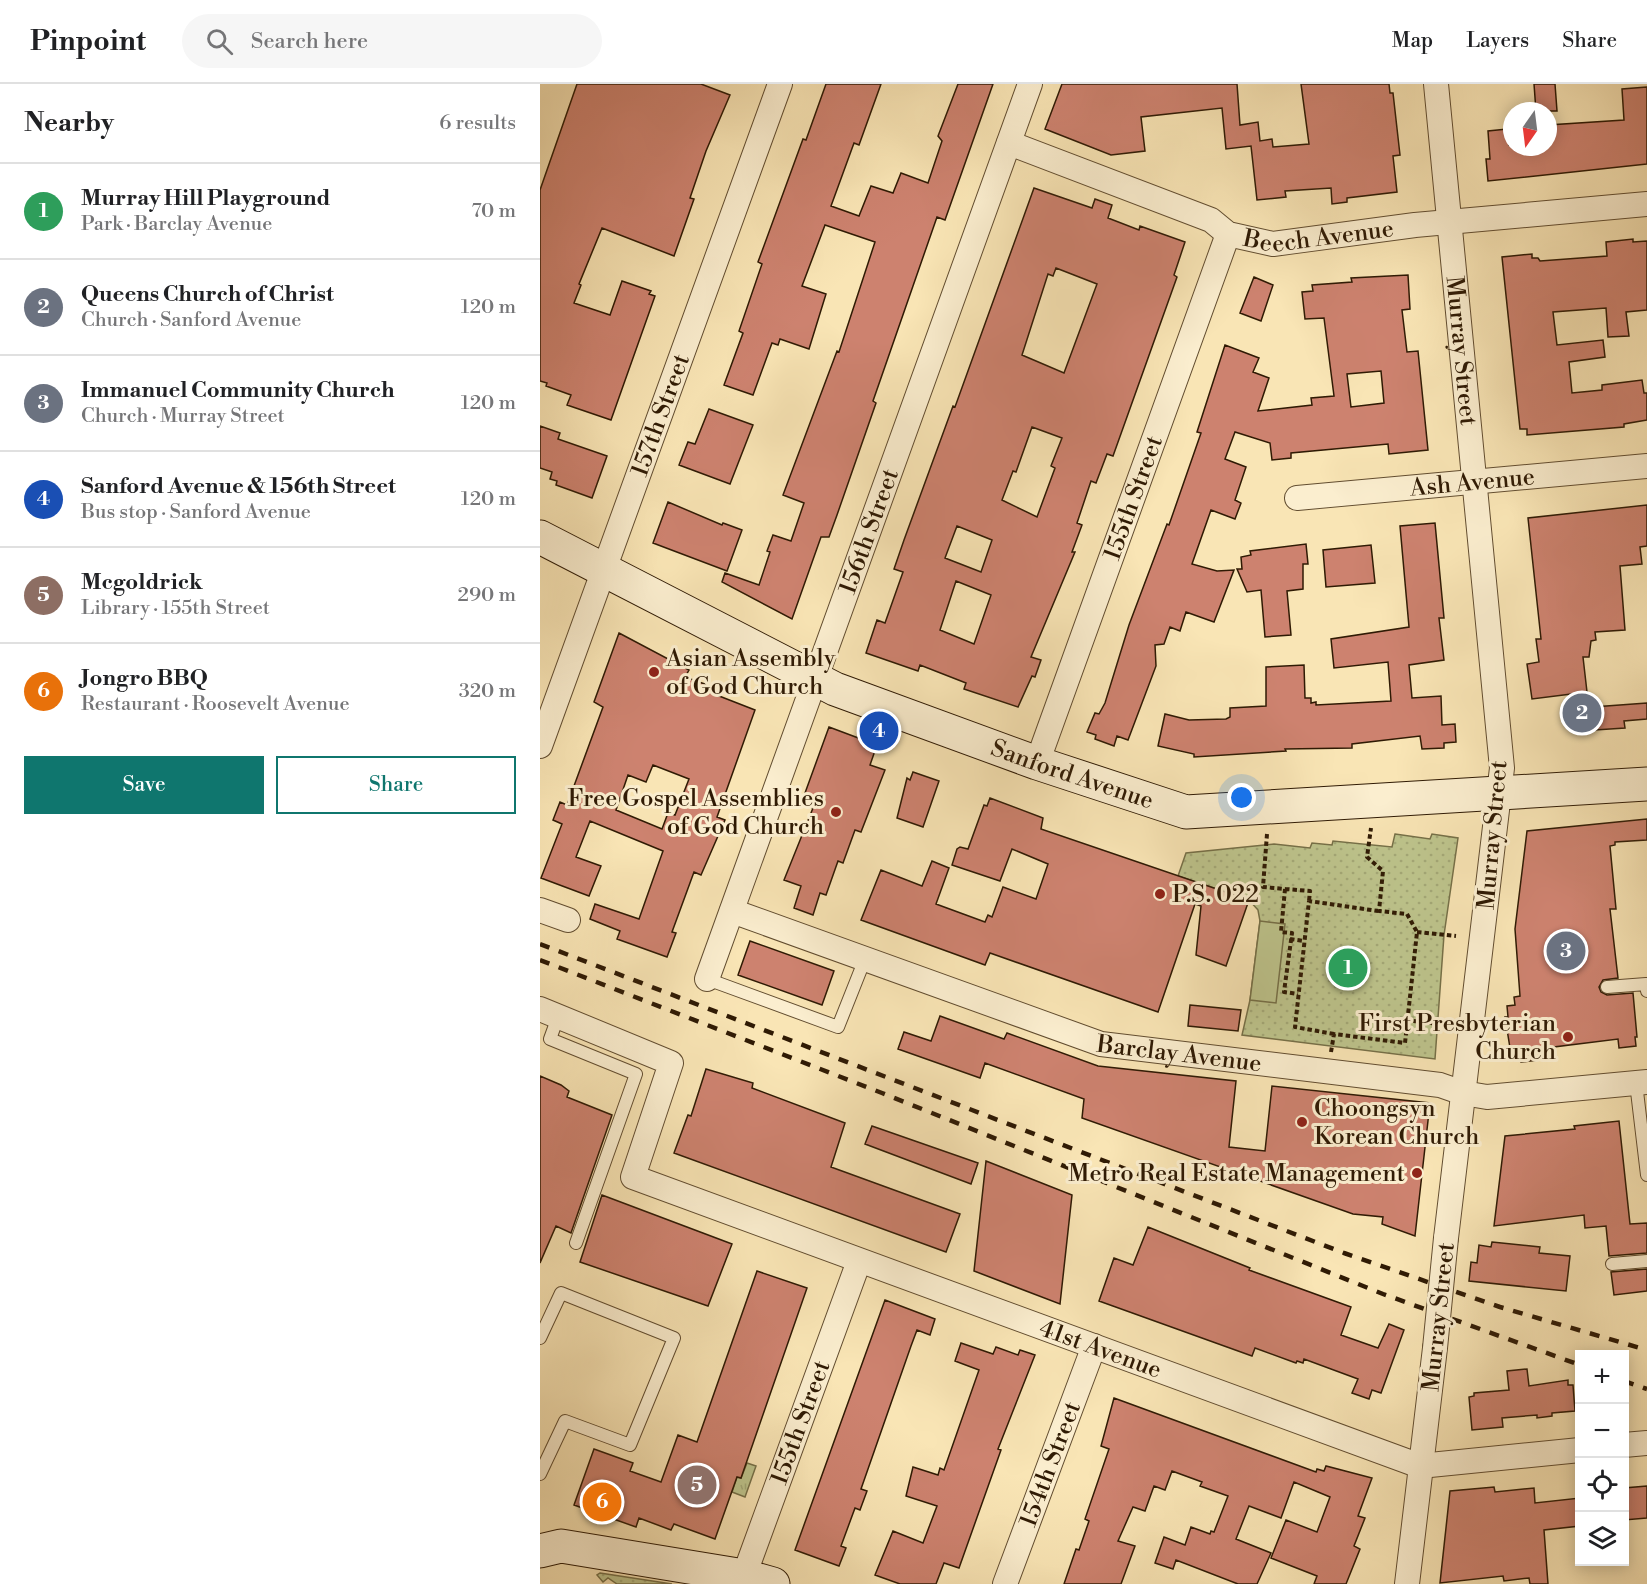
<!DOCTYPE html>
<html lang="en">
<head>
<meta charset="utf-8">
<style>
  :root { --surface:#fff; --page:#f6f6f6; --text:#202124; --muted:#757577; --line:#e0e0e0; --accent:#0f766e }
  body { margin:0; font-family:"Libre Bodoni",serif; background:var(--page); color:var(--text) }
  .controls { position:absolute; right:18px; bottom:18px; display:grid; overflow:hidden; border-radius:0px; box-shadow:0 3px 15px #0003 }
  .controls button { width:54px; height:54px; display:grid; place-items:center; padding:0; border:0; border-bottom:2px solid var(--line); background:var(--surface); color:var(--text); font:30px sans-serif }
  .compass { position:absolute; left:963px; top:18px; width:54px; height:54px; border-radius:50%; background:var(--surface); box-shadow:0 3px 15px #0003; rotate:194deg }
  .you { position:absolute; left:702px; top:714px; width:21px; height:21px; margin:-15px; border:4px solid #fff; border-radius:50%; background:#1a73e8; box-shadow:0 0 0 9px #1a73e833 }
  .badge { display:grid; place-items:center; width:39px; height:39px; border-radius:50%; background:var(--accent); color:#fff; font-size:20px; font-weight:700 }
  .pin { position:absolute; translate:-50% -50%; border:3px solid #fff; box-shadow:0 2px 6px #0006 }
  .list { margin:0; padding:0; list-style:none }
  h2 { display:flex; justify-content:space-between; align-items:center; height:78px; margin:0; padding:0 24px; font-size:26px }
  h2 small { font-size:20px; font-weight:400; color:var(--muted) }
  .list li { display:grid; grid-template-columns:39px 1fr auto; gap:18px; align-items:center; box-sizing:border-box; height:96px; padding:0 24px; border-top:2px solid var(--line) }
  .list b { display:block; font-size:22px; white-space:nowrap }
  .list p { margin:0; font-size:20px; white-space:nowrap; color:var(--muted) }
  .list em { font-size:20px; font-style:normal; color:var(--muted) }
  .actions { display:flex; gap:12px; padding:18px 24px }
  .actions a { flex:1; padding:14px 0; border:2px solid var(--accent); border-radius:0px; text-align:center; font-size:21px; color:var(--accent) }
  .actions .main { background:var(--accent); color:#fff }
  .icon { flex:none; width:33px; height:33px; fill:none; stroke:currentColor; stroke-width:2; stroke-linecap:round; stroke-linejoin:round }
  .map { position:relative; flex:none; width:1107px; height:1500px; overflow:hidden }
  header { display:flex; align-items:center; gap:36px; box-sizing:border-box; height:84px; padding:0 30px; background:var(--surface); border-bottom:2px solid var(--line) }
  header strong { font-size:28px }
  nav { display:flex; gap:33px; margin-inline-start:auto; font-size:21px }
  .search { width:420px; height:54px; background:var(--page); display:flex; align-items:center; gap:15px; box-sizing:border-box; padding:0 21px; border-radius:33px; color:var(--muted); font-size:22px }
  main { display:flex }
  aside { flex:1; background:var(--surface) }
  .map>svg:first-child { display:block }
  .grass { fill:url(#grass-tufts); stroke:#767048; stroke-width:1.5 }
  .park { fill:url(#park-dots); stroke:#767048; stroke-width:1.5 }
  .garden { fill:#bec58d; stroke:#767048; stroke-width:1.5 }
  .building { fill:#cd826f; stroke:#2f1a04; stroke-width:1.5; fill-rule:evenodd }
  .lines { fill:none; stroke-linecap:round; stroke-linejoin:round }
  .lane-casing { stroke:#624d30; stroke-width:14 }
  .street-casing { stroke:#624d30; stroke-width:26 }
  .secondary-casing { stroke:#2f1a04; stroke-width:35 }
  .path { stroke:#2f1a04; stroke-width:4; stroke-dasharray:4.5 3; stroke-linecap:butt }
  .lane { stroke:#fbeecf; stroke-width:12 }
  .street { stroke:#fbeecf; stroke-width:24 }
  .secondary { stroke:#fbeecf; stroke-width:33 }
  .rail { stroke:#2f1a04; stroke-width:4.5; stroke-dasharray:10 10; stroke-linecap:butt }
  .street-bridge-casing { stroke:#624d30; stroke-width:26; stroke-linecap:butt }
  .street-bridge { stroke:#fbeecf; stroke-width:24 }
  .poi-dot { fill:#8f2418; stroke:#fbeecf; stroke-width:2 }
  .labels { text-anchor:middle; stroke-width:6; stroke-linejoin:round; paint-order:stroke }
  .street-label { font-size:24px; fill:#2f1a04; stroke:#fbeecf }
  .poi-label { font-size:24px; fill:#2f1a04; stroke:#fbeecf; text-anchor:start }
</style>
</head>
<body>
<header>
<strong>Pinpoint</strong>
<div class="search"><svg class="icon" aria-label="search" viewBox="0 0 24 24"><circle cx="10" cy="10" r="6"/><path d="M15 15l6 6"/></svg>Search here</div>
<nav><a>Map</a><a>Layers</a><a>Share</a></nav>
</header>
<main>
<aside>
<h2>Nearby<small>6 results</small></h2>
<ul class="list">
<li><span class="badge" style="background:#2e9e5b">1</span><div><b>Murray Hill Playground</b><p>Park · Barclay Avenue</p></div><em>70 m</em></li>
<li><span class="badge" style="background:#6b7280">2</span><div><b>Queens Church of Christ</b><p>Church · Sanford Avenue</p></div><em>120 m</em></li>
<li><span class="badge" style="background:#6b7280">3</span><div><b>Immanuel Community Church</b><p>Church · Murray Street</p></div><em>120 m</em></li>
<li><span class="badge" style="background:#1a4fb4">4</span><div><b>Sanford Avenue &amp; 156th Street</b><p>Bus stop · Sanford Avenue</p></div><em>120 m</em></li>
<li><span class="badge" style="background:#8d6e63">5</span><div><b>Mcgoldrick</b><p>Library · 155th Street</p></div><em>290 m</em></li>
<li><span class="badge" style="background:#e8710a">6</span><div><b>Jongro BBQ</b><p>Restaurant · Roosevelt Avenue</p></div><em>320 m</em></li>
</ul>
<div class="actions"><a class="main">Save</a><a>Share</a></div>
</aside>
<div class="map">
<svg width="1107" height="1500" viewBox="0 0 1107 1500">
  <defs>
    <pattern id="grass-tufts" width="24" height="20" patternUnits="userSpaceOnUse" patternTransform="scale(1.5)"><rect width="24" height="20" fill="#bec58d"/><path d="M3 7l-1-3M5 7V3M7 7l1-3M15 17l-1-3M17 17v-4M19 17l1-3" fill="none" stroke="#a4a978"/></pattern>
    <pattern id="park-dots" width="8" height="8" patternUnits="userSpaceOnUse" patternTransform="scale(1.5)"><rect width="8" height="8" fill="#bec58d"/><path d="M2 2h.1M6 6h.1" fill="none" stroke="#a4a978" stroke-width="1.8" stroke-linecap="round"/></pattern>
  </defs>
  <rect width="100%" height="100%" fill="#f9e5b5"/>
  <filter id="stains"><feTurbulence type="fractalNoise" baseFrequency=".00333" numOctaves="4"/><feColorMatrix values="0 0 0 0 .2 0 0 0 0 .09 0 0 0 0 .02 0 0 0 .5 -.17"/></filter>
  <radialGradient id="worn" r=".72"><stop offset=".6" stop-color="#630" stop-opacity="0"/><stop offset="1" stop-color="#630" stop-opacity=".3"/></radialGradient>
  <path class="grass" d="M207,1379L216,1382L205,1413L192,1408L197,1393L201,1394Z"/>
  <path class="park" d="M855,750L890,755L892,750L918,754L904,851L895,975L702,951L710,916L720,837L718,826L709,816L638,792L646,769L734,760L770,764L772,759L792,761L793,757L852,763Z
    M60,1489L132,1500H77L68,1494L63,1498L57,1491Z"/>
  <path class="garden" d="M720,837L745,840L736,919L710,916Z"/>
  <path class="building" d="M37,0H161L190,11L166,67L150,114L154,115L134,172L62,144L39,200L41,201L34,219L70,231L82,197L111,207L109,210L115,212L71,336L27,321L31,311L6,302L7,299L0,297V106Z
    M286,0H341L319,61L314,59L291,122L319,132L331,102L353,109L361,89L388,99L402,57L398,52L418,0H453L405,136L397,133L333,317L336,319L297,431L289,453H281L252,535L182,498L185,489L219,501L230,468L227,467L233,451L251,457L264,419L243,411L297,267L299,268L335,158L285,141L262,202L286,210L269,265L240,255L238,261L232,259L213,311L184,301L203,249L199,247L222,180L218,178L263,55L266,56Z
    M522,0H697L700,41L718,38L720,57L732,55L733,63L769,60L761,0H849L850,9H853L860,71L853,72L857,108L807,114V118L792,120L791,104L745,107L746,113L717,116L711,62L686,65L682,24L601,33L605,67L571,71L505,45Z
    M994,0H1015L1017,27H996Z
    M1107,3V80L948,97L946,75H950L948,47L967,45L969,61L972,60V63H1008V41L1084,36L1082,5Z
    M494,104L552,124L555,115L572,121L568,134L599,146L600,142L645,158L634,191L637,193L573,372L567,370L556,399L551,397L537,439L542,441L532,468H535L491,573L501,576L495,593L492,592L478,623L424,605L426,599L380,581L378,587L326,569L337,536L345,539L363,488L354,485L364,456L413,322L415,323ZM516,184L557,200L524,289L482,271L508,190L513,192ZM492,343L522,354L511,382L515,384L497,433L462,416L473,387L476,388ZM417,442L452,456L441,488L405,474ZM416,497L451,511L434,560L400,546Z
    M1093,155V158L1107,157V226L1086,228L1089,252L1068,253L1066,224L1013,228L1017,261L1063,256L1065,273L1029,278L1032,309L1062,306V301L1102,296L1104,309H1107V336L1084,340V343L987,351V345H980L962,173L992,170V174H998L1000,177L1067,172L1066,158Z
    M868,191L870,225L862,226L867,268L878,267L888,366L849,370L848,360L751,369V374L732,376L730,359L695,348L685,375L706,383L695,416L701,419L695,435L671,426L652,480L677,487L694,486L674,538L646,528L640,547L630,543L624,560L615,561L616,582L588,656L577,652L574,662L555,655L556,651L547,648L555,629L559,630L565,619L589,541L627,440L629,441L661,349L657,348L685,261L719,274L713,288L729,294L718,327L772,321L771,314L794,312L784,234L765,235L762,208L773,207L772,201L812,198L811,194ZM841,287L844,319L811,323L807,290Z
    M714,193L733,201L721,237L700,229Z
    M169,325L213,341L190,400L139,381L148,358L155,360Z
    M0,342L20,349L18,355L67,372L52,414L16,401L17,397L10,395L12,388L0,384Z
    M128,418L182,441L183,439L202,446L187,487L113,459Z
    M1107,421V462L1100,463L1102,480L1080,482L1085,546L1055,548L1056,556L1051,557L1049,573H1043L1047,608L992,615L987,580L999,578L996,555H1001L988,434Z
    M895,439L904,534H899L904,576L869,581L872,614L901,612L902,641L915,640L916,658L904,659V664L882,665L880,652L812,660V664L745,665L746,667L654,673V670L618,662L625,630L649,636L686,635L690,633V624L726,622V583L764,581L765,614H771V619L776,618V621L851,617L848,578L794,584L791,555L869,543L860,442Z
    M766,460L768,480H763V505L747,507L751,551L725,553L721,506L707,508L697,485H702L701,473L711,471L710,467Z
    M831,461L835,499L786,503L783,466Z
    M79,549L149,586L145,593L176,604L174,610L215,626L177,733L185,736L161,791L154,788L132,848L136,849L127,873L77,855L80,847L50,835L55,820L99,835L123,767L50,737L36,773L61,782L49,812L1,794L22,740L13,736L20,718L27,721L63,623L54,618ZM113,681L149,695L135,731L128,729L122,745L76,726L88,691L106,698Z
    M1107,619V635L1084,637L1085,644L1055,646L1053,623Z
    M289,643L337,661L330,681L345,686L321,748L315,746L303,779L298,777L286,811L280,809L273,831L254,824L261,802L244,796L273,724L261,720Z
    M373,688L399,697L383,743L357,734L367,694L370,696Z
    M450,714L503,734L501,745L709,816L686,882L656,871L661,822L655,820L618,928L450,869L445,881L321,836L341,786L382,802L392,777L409,784L396,820L445,838L448,831L452,833L463,803L496,815L508,780L472,765L460,797L412,781L417,765L420,763L428,765L444,721L447,722Z
    M1107,735V756L1075,758V761L1070,762L1076,825H1070L1078,894L1063,896L1059,903L1061,908L1067,911L1093,909L1097,953H1095L1096,962L1079,964L1078,955L1006,964L1007,975L981,978L980,969L971,970L965,933H968L967,922L975,921L974,913L980,912L975,845L987,747Z
    M210,857L294,887L282,921L198,891Z
    M650,921L701,926L698,947L648,942Z
    M400,932L464,955L467,949L558,982L696,997L689,1063L725,1067L732,1002L890,1019L875,1152L842,1140L843,1133L813,1130L542,1034L544,1015L445,979L440,994L358,965L364,948L391,957Z
    M166,985L213,999L212,1004L305,1039L291,1083L420,1130L406,1168L134,1069L148,1031L151,1032Z
    M0,992L21,1001L29,1007L27,1013L72,1031L31,1149L16,1142L0,1179Z
    M1079,1037L1090,1140L1107,1139V1169L1069,1172L1066,1142L1045,1144L1044,1131L954,1142L965,1052L1035,1045L1034,1042Z
    M332,1042L438,1079L431,1100L325,1060Z
    M446,1077L532,1111L520,1220L434,1187Z
    M62,1111L192,1160L168,1222L40,1178Z
    M608,1143L710,1184L709,1186L811,1223L801,1251L838,1264L849,1240L864,1246L841,1309L832,1306L829,1315L812,1309L818,1295L764,1275L763,1279L757,1277L756,1279L715,1264L712,1272L559,1217L574,1174L593,1181Z
    M952,1158L1000,1163L999,1169L1030,1172L1026,1207L929,1197L931,1178L937,1179L939,1161L951,1163Z
    M1107,1185V1207L1074,1211L1071,1188Z
    M217,1187L267,1204L201,1394L197,1393L175,1455L134,1440L131,1446L99,1434L96,1443L34,1421L54,1365L93,1379L90,1387L121,1398L138,1351L157,1358Z
    M345,1216L395,1235L390,1251L377,1246L371,1262L321,1405L327,1407L320,1426L315,1424L301,1462L306,1464L299,1482L255,1466Z
    M421,1259L453,1270L456,1263L478,1271L480,1266L495,1271L458,1365L461,1366L419,1484L404,1479L396,1500H360L335,1491L353,1447L383,1459L397,1422L366,1412L373,1383L398,1391L400,1384L404,1386L439,1286L415,1277Z
    M987,1285L989,1302L1028,1296V1301H1033L1035,1327L1012,1329V1332L997,1334V1331L962,1334L963,1343L932,1346L929,1313L934,1312V1309L969,1306L967,1287Z
    M574,1314L776,1388L777,1385L784,1387L786,1382L832,1394L818,1432L825,1434L814,1462L820,1465L806,1500H774L777,1492L731,1474L746,1436L777,1448L790,1413L754,1398L741,1434L709,1422L696,1455L731,1469L717,1500H698L636,1476L633,1485L615,1479L624,1453L645,1461L651,1443L670,1450L671,1447L674,1448L688,1412L660,1402L662,1398L632,1387L625,1406L614,1402L605,1427L593,1423L578,1457L595,1462L581,1500H524L536,1465L539,1466L549,1437L545,1435L569,1365L561,1362Z
    M1107,1402V1434L1084,1436V1404Z
    M954,1403L955,1408L994,1404L995,1419L1040,1414V1442L1004,1446L1008,1500H990L989,1494L964,1497L963,1492L900,1499L910,1407Z"/>
  <g class="lines">
    <defs>
      <path id="lane" d="M167,895L298,943L325,875
        M1067,903L1106,900L1107,907
        M18,933L10,955L96,990L36,1159
        M1096,999L1107,1091
        M1072,1180L1107,1177
        M0,1254L21,1209L134,1254L90,1361L25,1337L0,1390"/>
      <g id="street">
        <path id="s1" d="M896,0L962,684L906,1154"/>
        <path id="s2" d="M469,59L671,136L688,150L733,160L875,141L1107,120"/>
        <path id="s3" d="M757,414L1107,382"/>
        <path id="s4" d="M0,662L240,0"/>
        <path id="s5" d="M497,679L688,150"/>
        <path d="M0,826L28,836"/>
        <path id="s6" d="M192,827L561,960L900,1001L923,1009L947,1013L1107,998"/>
        <path id="s7" d="M167,895L490,0"/>
        <path id="s8" d="M0,925L131,979L93,1093L880,1382L1040,1366"/>
        <path d="M1084,1361L1107,1359"/>
        <path id="s9" d="M201,1500L319,1177"/>
        <path id="s10" d="M465,1500L554,1262"/>
        <path d="M867,1500L895,1264"/>
      </g>
      <g id="secondary">
        <path id="s11" d="M0,453L295,605L497,679L646,728L1107,700"/>
        <path d="M0,1467L21,1462L204,1492L233,1500"/>
      </g>
    </defs>
    <use href="#lane" class="lane-casing"/>
    <use href="#street" class="street-casing"/>
    <use href="#secondary" class="secondary-casing"/>
    <path class="path" d="M727,750L723,803L745,805L741,848L752,849L744,908L758,910
      M745,805L770,807L769,817
      M877,848L916,852
      M750,855L764,857
      M866,936L907,941
      M794,950L755,943L769,817L838,827
      M791,968L794,950L865,959L877,848L867,830L839,827L843,787L827,773L831,744"/>
    <use href="#lane" class="lane"/>
    <use href="#street" class="street"/>
    <use href="#secondary" class="secondary"/>
    <path class="rail" d="M0,860L804,1169L960,1223L1107,1266
      M0,876L342,1009L843,1210L1040,1281
      M1084,1297L1107,1305"/>
    <defs>
      <path id="street-bridge" d="M895,1264L906,1154"/>
    </defs>
    <use href="#street-bridge" class="street-bridge-casing"/>
    <use href="#street-bridge" class="street-bridge"/>
  </g>
  <g class="poi-dot">
    <circle cx="114" cy="588" r="6"/>
    <circle cx="296" cy="728" r="6"/>
    <circle cx="620" cy="810" r="6"/>
    <circle cx="1028" cy="953" r="6"/>
    <circle cx="762" cy="1038" r="6"/>
    <circle cx="877" cy="1089" r="6"/>
  </g>
  <g class="labels">
    <g class="street-label">
      <text dy="8" stroke="none"><textPath href="#s2" startOffset="330">Beech Avenue</textPath></text>
      <text dy="8" stroke="none"><textPath href="#s1" startOffset="268">Murray Street</textPath></text>
      <text dy="8" stroke="none"><textPath href="#s4" startOffset="352">157th Street</textPath></text>
      <text dy="8" stroke="none"><textPath href="#s3" startOffset="176">Ash Avenue</textPath></text>
      <text dy="8" stroke="none"><textPath href="#s5" startOffset="282">155th Street</textPath></text>
      <text dy="8" stroke="none"><textPath href="#s7" startOffset="476">156th Street</textPath></text>
      <text dy="8" stroke="none"><textPath href="#s11" startOffset="584">Sanford Avenue</textPath></text>
      <text transform="translate(952 751) rotate(-85)" y="8">Murray Street</text>
      <text dy="8" stroke="none"><textPath href="#s6" startOffset="471">Barclay Avenue</textPath></text>
      <text transform="translate(898 1233) rotate(-84)" y="8">Murray Street</text>
      <text dy="8" stroke="none"><textPath href="#s8" startOffset="760">41st Avenue</textPath></text>
      <text dy="8" stroke="none"><textPath href="#s9" startOffset="172">155th Street</textPath></text>
      <text dy="8" stroke="none"><textPath href="#s10" startOffset="128">154th Street</textPath></text>
    </g>
    <g class="poi-label">
      <text x="126" y="582">Asian Assembly<tspan x="126" dy="28">of God Church</tspan></text>
      <text x="284" y="722" text-anchor="end">Free Gospel Assemblies<tspan x="284" dy="28">of God Church</tspan></text>
      <text x="632" y="818">P.S. 022</text>
      <text x="1016" y="947" text-anchor="end">First Presbyterian<tspan x="1016" dy="28">Church</tspan></text>
      <text x="774" y="1032">Choongsyn<tspan x="774" dy="28">Korean Church</tspan></text>
      <text x="865" y="1097" text-anchor="end">Metro Real Estate Management</text>
    </g>
  </g>
  <rect width="100%" height="100%" filter="url(#stains)"/>
  <rect width="100%" height="100%" fill="url(#worn)"/>
</svg>
<div class="controls">
<button>+</button>
<button>−</button>
<button><svg class="icon" aria-label="locate" viewBox="0 0 24 24"><circle cx="12" cy="12" r="6"/><path d="M12 2v4M12 18v4M2 12h4M18 12h4"/></svg></button>
<button><svg class="icon" aria-label="layers" viewBox="0 0 24 24"><path d="M12 4l9 5-9 5-9-5zM3 14l9 5 9-5"/></svg></button>
</div>
<svg class="compass" viewBox="-18 -18 36 36"><path d="M0-13l5 13h-10z" fill="#e53935"/><path d="M0 13l5-13h-10z" fill="#757577"/></svg>
<div class="you"></div>
<div class="pin badge" style="left:808px;top:884px;background:#2e9e5b">1</div>
<div class="pin badge" style="left:1042px;top:629px;background:#6b7280">2</div>
<div class="pin badge" style="left:1026px;top:867px;background:#6b7280">3</div>
<div class="pin badge" style="left:339px;top:647px;background:#1a4fb4">4</div>
<div class="pin badge" style="left:157px;top:1401px;background:#8d6e63">5</div>
<div class="pin badge" style="left:62px;top:1418px;background:#e8710a">6</div>
</div>
</main>
</body>
</html>
